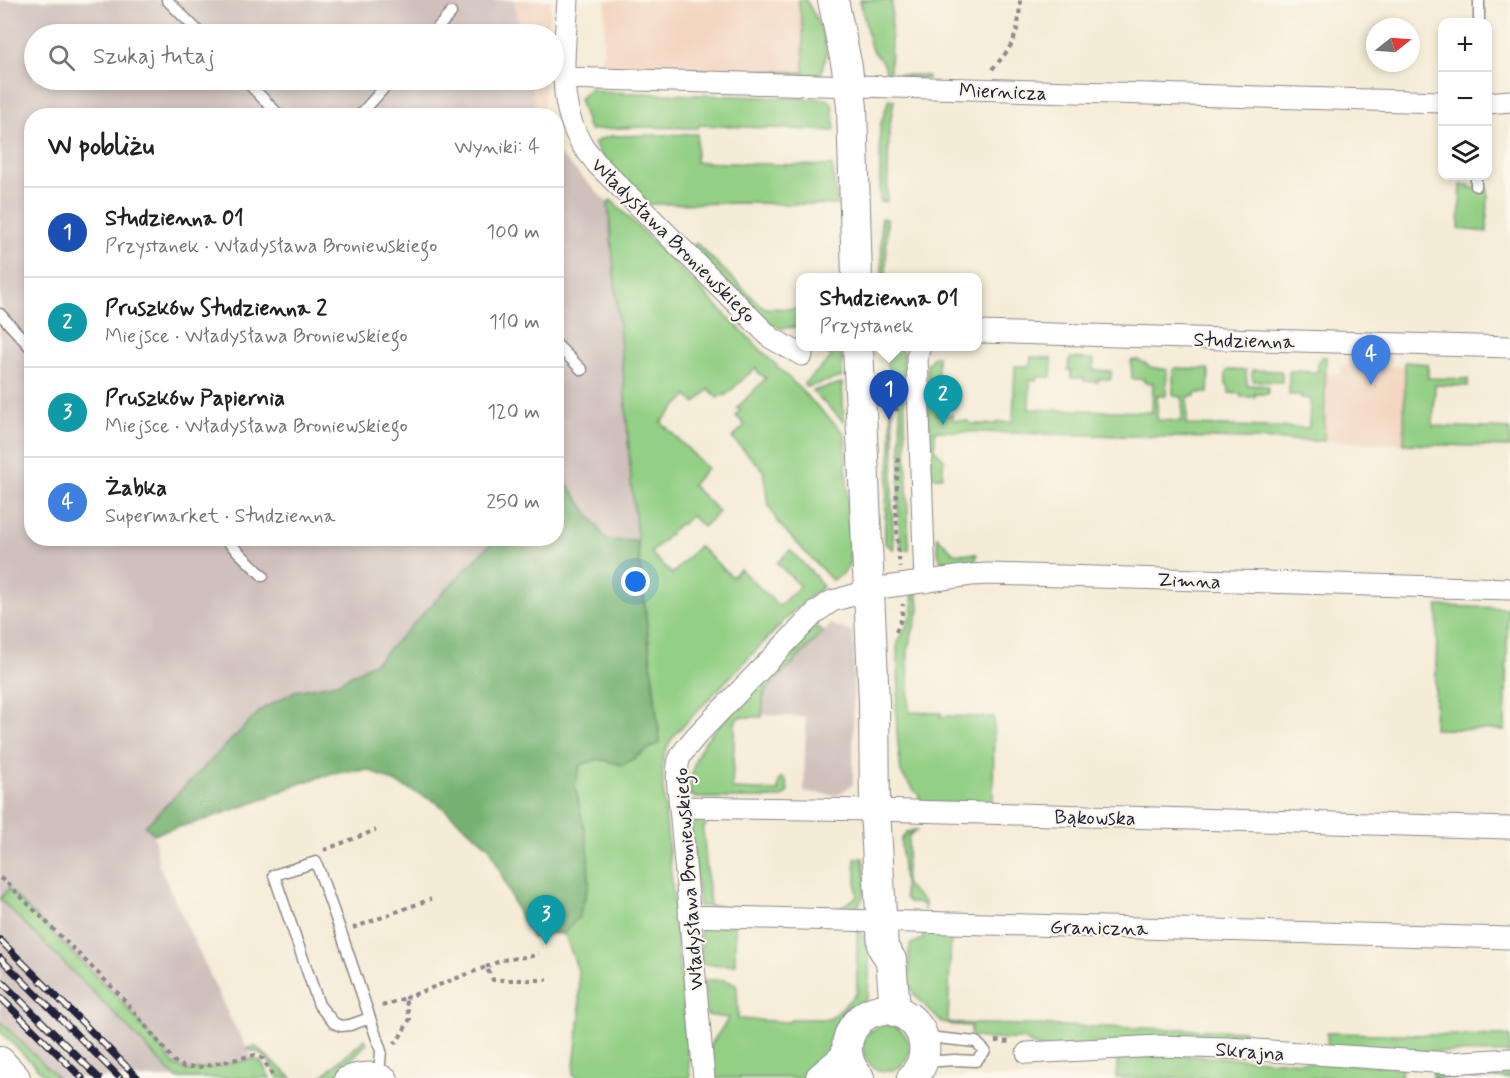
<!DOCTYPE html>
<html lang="pl">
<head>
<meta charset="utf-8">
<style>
  :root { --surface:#fff; --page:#f6f6f6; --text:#202124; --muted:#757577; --line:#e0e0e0; --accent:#1f6fb2 }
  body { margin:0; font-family:Mynerve,sans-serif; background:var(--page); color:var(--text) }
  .controls { position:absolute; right:18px; top:18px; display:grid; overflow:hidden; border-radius:12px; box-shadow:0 3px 9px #0003 }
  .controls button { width:54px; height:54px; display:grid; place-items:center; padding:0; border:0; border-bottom:2px solid var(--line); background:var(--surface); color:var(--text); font:30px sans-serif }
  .compass { position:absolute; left:1366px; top:18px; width:54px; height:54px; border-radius:50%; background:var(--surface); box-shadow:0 3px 9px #0003; rotate:73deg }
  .you { position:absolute; left:636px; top:582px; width:21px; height:21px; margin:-15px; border:4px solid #fff; border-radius:50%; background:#1a73e8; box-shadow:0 0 0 9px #1a73e833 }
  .badge { display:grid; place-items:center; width:39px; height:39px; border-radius:50%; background:var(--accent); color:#fff; font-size:20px; font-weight:700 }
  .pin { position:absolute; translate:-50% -50px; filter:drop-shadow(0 2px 3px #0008) }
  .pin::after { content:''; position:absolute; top:32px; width:21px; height:18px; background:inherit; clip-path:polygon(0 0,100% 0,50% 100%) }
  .popup { position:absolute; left:796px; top:273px; width:186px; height:78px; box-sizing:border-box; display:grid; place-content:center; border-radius:12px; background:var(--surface); filter:drop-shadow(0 2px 4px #0005); font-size:20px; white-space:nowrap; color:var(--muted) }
  .popup b { font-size:22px; color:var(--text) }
  .popup::after { content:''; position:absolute; left:50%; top:100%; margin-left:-12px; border:12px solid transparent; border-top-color:var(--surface) }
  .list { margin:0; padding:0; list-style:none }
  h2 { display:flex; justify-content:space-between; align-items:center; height:78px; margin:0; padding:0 24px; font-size:26px }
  h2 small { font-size:20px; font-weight:400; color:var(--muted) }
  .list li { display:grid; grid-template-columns:39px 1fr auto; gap:18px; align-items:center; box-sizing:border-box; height:90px; padding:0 24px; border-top:2px solid var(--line) }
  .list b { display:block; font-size:22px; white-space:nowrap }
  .list p { margin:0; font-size:20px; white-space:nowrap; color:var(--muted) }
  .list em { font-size:20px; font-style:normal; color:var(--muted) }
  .icon { flex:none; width:33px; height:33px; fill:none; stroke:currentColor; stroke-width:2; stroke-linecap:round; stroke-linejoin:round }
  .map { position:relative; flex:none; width:1510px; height:1078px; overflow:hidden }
  .search { position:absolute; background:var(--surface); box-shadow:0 3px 9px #0003; left:24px; top:24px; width:540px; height:66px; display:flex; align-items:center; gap:15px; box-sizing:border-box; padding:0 21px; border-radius:33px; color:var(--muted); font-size:22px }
  .panel { position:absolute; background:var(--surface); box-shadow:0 3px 9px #0003; left:24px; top:108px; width:540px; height:438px; border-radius:24px }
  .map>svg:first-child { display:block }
  .built { fill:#f3d4bf }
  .industrial { fill:#cfc0bb }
  .green { fill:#93cf84; stroke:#5a7860; stroke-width:1.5 }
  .forest { fill:#76b272; stroke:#4c6a56; stroke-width:1.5 }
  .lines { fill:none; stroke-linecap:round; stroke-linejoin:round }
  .lane-casing { stroke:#8c8789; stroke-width:13 }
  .street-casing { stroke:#8c8789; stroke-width:23 }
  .secondary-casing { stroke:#8c8789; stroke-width:32 }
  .path { stroke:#8c8789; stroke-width:4; stroke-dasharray:4.5 4.5; stroke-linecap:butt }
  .lane { stroke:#fff; stroke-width:10 }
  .street { stroke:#fff; stroke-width:21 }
  .secondary { stroke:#fff; stroke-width:30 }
  .rail-casing { stroke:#22223b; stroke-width:7 }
  .rail { stroke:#fbf7ec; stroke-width:4.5; stroke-dasharray:14; stroke-linecap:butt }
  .labels { text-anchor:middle; stroke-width:4.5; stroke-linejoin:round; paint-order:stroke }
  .street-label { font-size:20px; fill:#22223b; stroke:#fbf7ec }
</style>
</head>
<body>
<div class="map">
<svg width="1510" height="1078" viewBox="0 0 1510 1078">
  <rect width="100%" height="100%" fill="#fbf7ec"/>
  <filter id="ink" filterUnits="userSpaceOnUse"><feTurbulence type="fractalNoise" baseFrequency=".0167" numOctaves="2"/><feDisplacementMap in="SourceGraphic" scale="12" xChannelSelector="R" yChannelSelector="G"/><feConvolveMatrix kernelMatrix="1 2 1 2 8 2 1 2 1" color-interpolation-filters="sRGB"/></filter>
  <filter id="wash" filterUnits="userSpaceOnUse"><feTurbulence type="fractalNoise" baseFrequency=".008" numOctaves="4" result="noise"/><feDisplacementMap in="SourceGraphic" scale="24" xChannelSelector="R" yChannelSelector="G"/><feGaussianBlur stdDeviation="1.35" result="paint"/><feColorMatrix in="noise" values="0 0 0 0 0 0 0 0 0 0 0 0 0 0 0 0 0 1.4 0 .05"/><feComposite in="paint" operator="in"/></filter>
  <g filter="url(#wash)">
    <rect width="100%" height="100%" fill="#f5ecd7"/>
    <path class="built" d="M514,0H550L548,34H521Z
      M606,0H798L803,28L804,72L602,67Z
      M530,80H545L543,115H537Z
      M1341,365L1405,366L1404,444L1324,441L1326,373L1341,374Z"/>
    <path class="industrial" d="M0,0H514L521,34H34V80H530L537,115L32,116V538H556L557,152L608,203L625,393L631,481L660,742L582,949L397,742L265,731L154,835L159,866L231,1020L241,1037L263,1078H58L0,1021Z
      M831,624L853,633L854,648L853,784L838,795L804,792L806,717L762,715L763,693Z"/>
    <path class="green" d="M798,0H806C814,13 828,40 826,56C825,63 821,67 821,75L642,73L639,68L804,72L803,28Z
      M860,0H892L890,74L928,76V79L887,78L885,66L871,48Z
      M590,88L601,92L826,99L832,103L835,131L699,125L698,128L637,127L589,130L579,99Z
      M889,99L894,100L889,132L887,200L886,202H880V126Z
      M697,134L696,162L832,166L838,205L749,203L649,204L602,157L594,143L601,139L611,136Z
      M1461,185H1469L1470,188H1488L1487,232L1459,229Z
      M611,200L845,434L850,560C848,572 842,575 832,580L789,535L777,521L768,504L763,470L732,438L745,425L736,416L740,411L737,408L766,378L758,373L756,367L725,396L722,394L718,398L709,389L695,403L687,396L661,422L707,468L692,485L719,512L703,527L691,515L682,525L680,523L651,553L672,574L699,546L732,577L740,569L779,606L800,586L777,563L790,550L816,577L823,587L808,598L792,613L679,730C658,753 662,768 664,798L690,1078H578L573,1074L580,1016L578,970L565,935L551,933L565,932L578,804L575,784L581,765L599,759L623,765L660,742L631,481L625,393L608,203Z
      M881,218L887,219L886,277H882Z
      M696,243L760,305L765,308L800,309V327L779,328L765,320L692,247Z
      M825,347H842V377L807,387L804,384L832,357L825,350Z
      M883,347H901L903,353L909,549L901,550L898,503L901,453L900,408L883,353Z
      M935,356H938L937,415H953V420L968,421L970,424H996L998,422H1013L1015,366H1030L1031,357L1050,358L1052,360L1051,377H1038L1037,380H1030L1029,409L1152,412L1153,383L1144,382V379H1132L1131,361C1142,358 1142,363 1151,367C1156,369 1162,368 1167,370L1166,396H1157V420L1182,421V397L1173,396V370L1175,368L1208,369L1209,372L1208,393H1195V396L1187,397V425L1309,428L1310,399L1301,398V395H1289V373L1290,371L1315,372L1318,371V362L1321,357H1326L1324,441L935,431V450L944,459L942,477H932L929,475L927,364Z
      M1071,358L1092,359L1094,360L1093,370L1111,371V379H1098V382L1084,381V378H1071V370H1068L1069,360Z
      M1405,362L1428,364V378L1468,379V386L1435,385L1433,426L1510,429V447L1404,444Z
      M1228,370H1246L1247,385L1268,386V394H1255V397H1241V394L1229,393L1228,385H1226V372Z
      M1253,370L1280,371L1282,373V382L1253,381L1252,373Z
      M842,383L844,422L812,391Z
      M888,392C898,427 893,463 892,499C892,516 893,533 894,550L885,543C883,493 898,441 888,392Z
      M937,537L954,553L977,554L976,560C966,562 945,569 939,557C937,551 938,543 937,537Z
      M915,592L918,595L919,610L908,648L909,712L941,713L940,716L994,717L993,808L919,804V795L915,792L901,773L897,733L896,706L899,690L897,648L898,643L913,612L912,593Z
      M1438,606L1508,608L1505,730L1434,729Z
      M812,627H818L823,632L764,693L762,717H740L737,719L735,723L732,789L778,791L779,779L783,777L787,784L788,792L780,798H697L690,795C691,770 694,755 710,735Z
      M718,814V819L709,820L703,829L710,906L764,908L699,906L691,827L698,817Z
      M914,830H919L909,835L905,884L925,903L924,911V904L910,903L905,898L901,840L907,832Z
      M855,858H863C864,873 871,904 850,910C846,911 840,910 835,911L857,897Z
      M8,889L123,1003L174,1065L186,1071H191L255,1059L261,1062L270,1078H176L102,1001L0,899Z
      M703,926H735V965L702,964L700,928Z
      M857,930C862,933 864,936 866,942C870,953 870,985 867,997L840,1039L810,1078H713L710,1046L729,1018L707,1015L704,980H724L736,984L737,987L738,1019L788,1022L793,1019H830L857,993Z
      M923,930L951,933L948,1023L1246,1031L1243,1045L1039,1048L1023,1039H987L971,1036V1026L952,1025L940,1021L912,992L910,987L909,977V951L911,944L923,939Z
      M0,1021L58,1078H47L0,1031Z
      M863 1048a23 23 0 1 1 46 0a23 23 0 1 1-46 0Z
      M1327,1033L1510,1036V1053L1328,1051Z
      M365,1039L367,1043L340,1071L331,1078H320Z
      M255,1046L292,1078H278C273,1069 268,1056 257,1052C254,1051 250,1051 247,1049Z
      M1133,1053L1402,1067L1401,1078H1116L1118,1056Z
      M1510,1065V1078H1433V1072Z"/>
    <path class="forest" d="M559,472L607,540L637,541L660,742L623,765L599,759L580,765L575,784L588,848L589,885L579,917L565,932L551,933L538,939L532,938L517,911L490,848L436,802L369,770L333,773L298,784L259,801L201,821L154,834L145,826L262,709L295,691L337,683L377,661L495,539L556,538V475Z"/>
  </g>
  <g filter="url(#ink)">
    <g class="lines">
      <defs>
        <path id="lane" d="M167,0L201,34
          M1479,22V0
          M432,34L451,13
          M245,80L280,116
          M359,116L391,80
          M1476,186V176
          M0,314L32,349
          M556,344L582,370
          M224,538L263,576
          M370,1018L350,1025L341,1026L334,1023L319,1005L274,875L316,862L343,938L381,1051L379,1074
          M926,1062L954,1060L976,1061L985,1051L976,1042L927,1037"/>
        <path id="street" d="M568,0C565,47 555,104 583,146C587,152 593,158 597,164L771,338L802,355
          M563,78L1442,102
          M1488,103L1510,101
          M978,332L1510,347
          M920,346L917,357L925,582
          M680,807L875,810L1510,828
          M689,916L1510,938
          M1027,1053L1159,1046L1227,1048L1449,1063L1510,1059
          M345,1078C360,1072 372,1071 387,1078
          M704,1078L680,807C679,793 675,774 679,760C682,751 690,744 696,736L816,612L832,601L879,588L971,575L988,574L1510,589"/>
        <path id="secondary" d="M833,0L847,67L852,107L857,278
          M858,346L874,702L875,810L883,948L891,960L895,1011
          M0,1062L15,1078
          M821,1078L847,1056
          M859,1078C825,1040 870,990 908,1017C917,1024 923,1033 924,1044C926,1057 921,1069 912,1078"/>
      </defs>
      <use href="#lane" class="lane-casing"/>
      <use href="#street" class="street-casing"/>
      <use href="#secondary" class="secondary-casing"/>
      <path class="path" d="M992,69C1015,45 1019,33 1020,0
        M886,382L892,393L897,411
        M898,458L896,507L898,549L900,567
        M896,632L902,617L903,604
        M324,850L376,830
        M0,878L7,883L121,996L175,1062L184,1067H200L255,1055L263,1059L274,1078
        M353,928L431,899
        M486,967L502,960L532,956L538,953
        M405,998L486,967L493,980H547
        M382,1006L405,998L410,1019L397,1042L394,1043
        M995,1041L1012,1042"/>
      <use href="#lane" class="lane"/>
      <use href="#street" class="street"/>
      <use href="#secondary" class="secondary"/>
      <defs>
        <path id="rail" d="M0,940L138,1078
          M0,958L120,1078
          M0,980L99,1078
          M0,997L82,1078"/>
      </defs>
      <use href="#rail" class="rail-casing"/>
      <use href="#rail" class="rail"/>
    </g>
  </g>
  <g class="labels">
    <g class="street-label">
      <text transform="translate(1003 91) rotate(2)" y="7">Miernicza</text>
      <text transform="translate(674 240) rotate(45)" y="7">Władysława Broniewskiego</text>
      <text transform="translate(1244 340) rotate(1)" y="7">Studzienna</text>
      <text transform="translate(1189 580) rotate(2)" y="7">Zimna</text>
      <text transform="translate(1095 817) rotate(1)" y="7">Bąkowska</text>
      <text transform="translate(688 879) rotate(-94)" y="7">Władysława Broniewskiego</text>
      <text transform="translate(1099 927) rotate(1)" y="7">Graniczna</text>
      <text transform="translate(1250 1051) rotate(4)" y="7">Skrajna</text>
    </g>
  </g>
</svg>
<div class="controls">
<button>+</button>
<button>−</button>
<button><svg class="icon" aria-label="layers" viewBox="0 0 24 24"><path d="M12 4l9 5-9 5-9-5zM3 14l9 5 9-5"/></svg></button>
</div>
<svg class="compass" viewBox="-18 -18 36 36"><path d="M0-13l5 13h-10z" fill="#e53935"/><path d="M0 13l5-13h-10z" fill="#757577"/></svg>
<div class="you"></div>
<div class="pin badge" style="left:889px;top:420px;background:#1a4fb4">1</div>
<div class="popup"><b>Studzienna 01</b>Przystanek</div>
<div class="pin badge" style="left:943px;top:425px;background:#0f9aa8">2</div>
<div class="pin badge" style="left:546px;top:945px;background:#0f9aa8">3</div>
<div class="pin badge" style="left:1371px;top:385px;background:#3f7fe0">4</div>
<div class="search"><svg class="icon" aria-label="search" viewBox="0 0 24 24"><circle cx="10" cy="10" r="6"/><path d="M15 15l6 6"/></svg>Szukaj tutaj</div>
<section class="panel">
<h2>W pobliżu<small>Wyniki: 4</small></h2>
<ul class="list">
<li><span class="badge" style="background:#1a4fb4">1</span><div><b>Studzienna 01</b><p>Przystanek · Władysława Broniewskiego</p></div><em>100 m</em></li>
<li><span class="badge" style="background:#0f9aa8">2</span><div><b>Pruszków Studzienna 2</b><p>Miejsce · Władysława Broniewskiego</p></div><em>110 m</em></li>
<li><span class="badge" style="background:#0f9aa8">3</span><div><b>Pruszków Papiernia</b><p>Miejsce · Władysława Broniewskiego</p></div><em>120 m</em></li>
<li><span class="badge" style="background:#3f7fe0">4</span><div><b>Żabka</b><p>Supermarket · Studzienna</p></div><em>250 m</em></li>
</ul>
</section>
</div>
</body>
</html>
